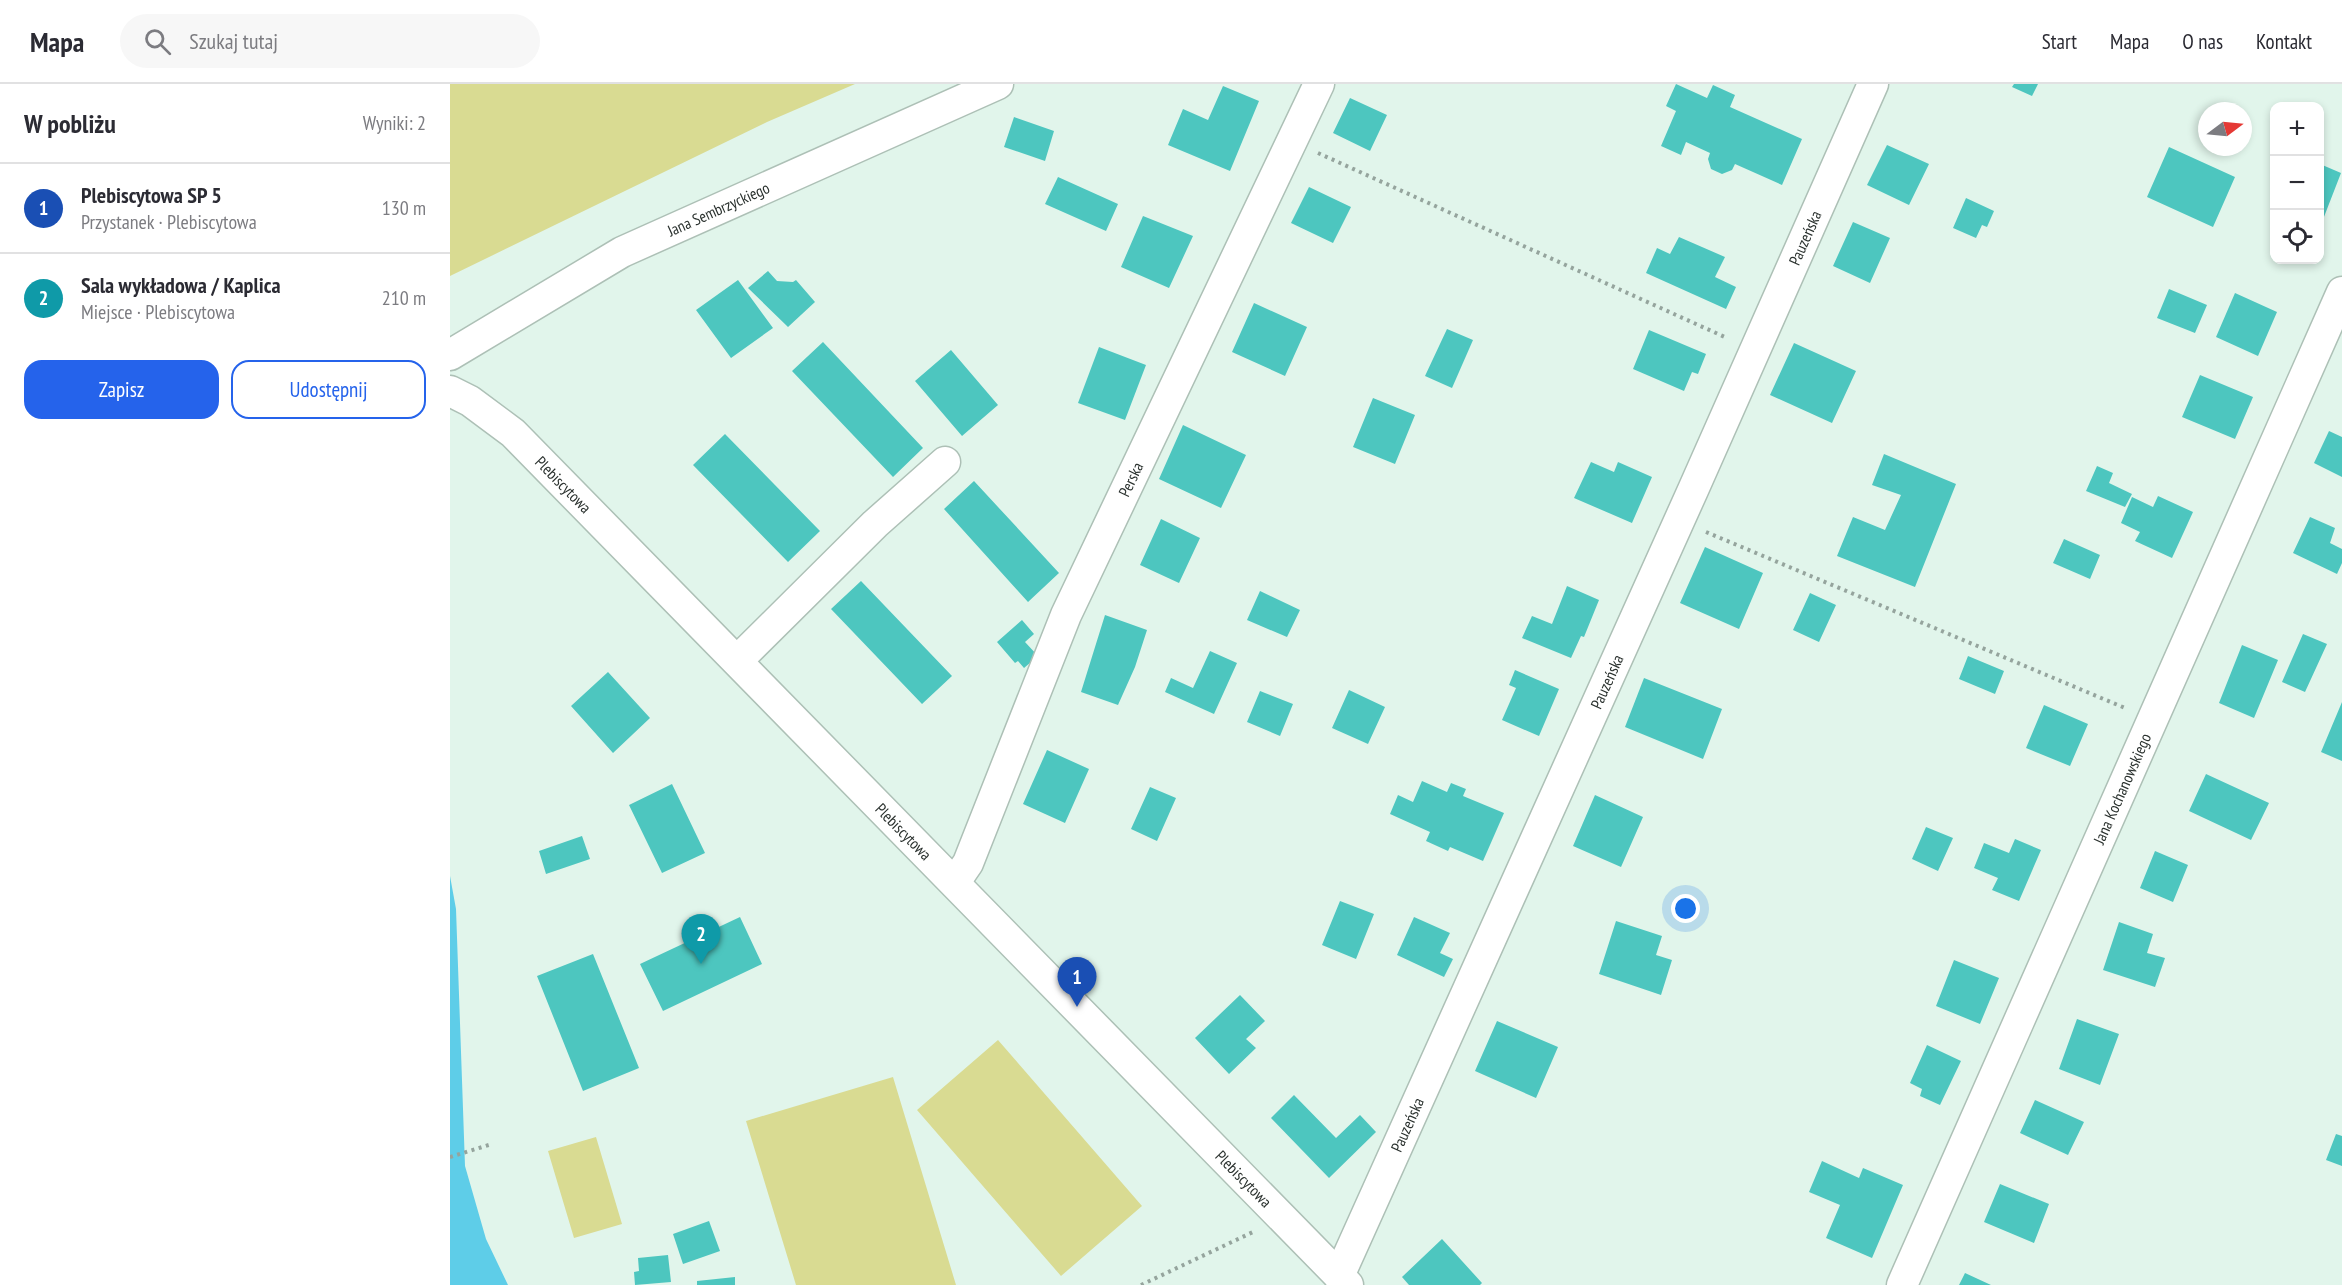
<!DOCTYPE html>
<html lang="pl">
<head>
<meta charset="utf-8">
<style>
  :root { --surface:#fff; --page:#f7f7f7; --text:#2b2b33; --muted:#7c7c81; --line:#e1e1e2; --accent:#2563eb }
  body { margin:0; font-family:"PT Sans Narrow",sans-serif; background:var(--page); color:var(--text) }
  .controls { position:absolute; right:18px; top:18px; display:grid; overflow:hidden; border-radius:12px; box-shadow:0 3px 9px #0003 }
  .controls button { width:54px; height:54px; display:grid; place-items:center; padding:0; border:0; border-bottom:2px solid var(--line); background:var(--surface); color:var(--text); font:30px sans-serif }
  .compass { position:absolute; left:1748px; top:18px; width:54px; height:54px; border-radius:50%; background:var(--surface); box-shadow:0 3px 9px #0003; rotate:74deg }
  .you { position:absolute; left:1236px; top:825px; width:21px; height:21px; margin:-15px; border:4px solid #fff; border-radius:50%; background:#1a73e8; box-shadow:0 0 0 9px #1a73e833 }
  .badge { display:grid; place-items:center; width:39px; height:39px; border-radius:50%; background:var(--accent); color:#fff; font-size:20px; font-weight:700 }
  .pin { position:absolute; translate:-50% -50px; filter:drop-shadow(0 2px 3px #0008) }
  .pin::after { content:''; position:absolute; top:32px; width:21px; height:18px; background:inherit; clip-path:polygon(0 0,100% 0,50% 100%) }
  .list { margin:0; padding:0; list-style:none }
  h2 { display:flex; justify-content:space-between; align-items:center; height:78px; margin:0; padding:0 24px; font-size:26px }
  h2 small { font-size:20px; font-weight:400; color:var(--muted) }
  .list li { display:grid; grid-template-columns:39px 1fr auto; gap:18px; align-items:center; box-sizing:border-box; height:90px; padding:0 24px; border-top:2px solid var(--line) }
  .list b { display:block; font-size:22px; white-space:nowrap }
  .list p { margin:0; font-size:20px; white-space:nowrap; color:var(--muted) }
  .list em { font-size:20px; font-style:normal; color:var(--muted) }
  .actions { display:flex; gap:12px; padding:18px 24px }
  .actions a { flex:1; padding:14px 0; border:2px solid var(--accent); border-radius:18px; text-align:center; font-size:21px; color:var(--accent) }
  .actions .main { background:var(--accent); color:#fff }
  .icon { flex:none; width:33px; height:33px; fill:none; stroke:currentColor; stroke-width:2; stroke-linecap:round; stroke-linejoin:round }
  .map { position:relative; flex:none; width:1892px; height:1201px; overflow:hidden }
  header { display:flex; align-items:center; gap:36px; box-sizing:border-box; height:84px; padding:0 30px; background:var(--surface); border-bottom:2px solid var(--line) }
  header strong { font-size:28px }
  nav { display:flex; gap:33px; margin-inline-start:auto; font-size:21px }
  .search { width:420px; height:54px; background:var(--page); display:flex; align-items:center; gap:15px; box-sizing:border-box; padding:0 21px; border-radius:33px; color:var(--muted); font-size:22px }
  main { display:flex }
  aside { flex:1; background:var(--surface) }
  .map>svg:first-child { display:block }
  .green { fill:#d9db92 }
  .water { fill:#5ecde8 }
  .building { fill:#4dc6bf }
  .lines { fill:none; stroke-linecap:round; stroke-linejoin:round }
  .street-casing { stroke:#adc0b6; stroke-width:33 }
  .path { stroke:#95a49d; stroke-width:4; stroke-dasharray:3 4.5; stroke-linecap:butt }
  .street { stroke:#fff; stroke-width:30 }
  .labels { text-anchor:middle; stroke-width:6; stroke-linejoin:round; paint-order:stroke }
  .street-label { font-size:16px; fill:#2a312e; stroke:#fff }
</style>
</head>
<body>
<header>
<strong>Mapa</strong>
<div class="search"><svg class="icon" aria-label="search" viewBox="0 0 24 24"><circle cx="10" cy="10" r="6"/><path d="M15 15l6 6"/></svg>Szukaj tutaj</div>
<nav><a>Start</a><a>Mapa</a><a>O nas</a><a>Kontakt</a></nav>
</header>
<main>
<aside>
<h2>W pobliżu<small>Wyniki: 2</small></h2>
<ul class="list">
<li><span class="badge" style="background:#1a4fb4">1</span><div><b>Plebiscytowa SP 5</b><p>Przystanek · Plebiscytowa</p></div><em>130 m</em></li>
<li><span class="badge" style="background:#0f9aa8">2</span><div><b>Sala wykładowa / Kaplica</b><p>Miejsce · Plebiscytowa</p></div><em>210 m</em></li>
</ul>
<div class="actions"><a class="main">Zapisz</a><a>Udostępnij</a></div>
</aside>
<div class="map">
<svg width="1892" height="1201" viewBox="0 0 1892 1201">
  <rect width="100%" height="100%" fill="#e1f5eb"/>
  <path class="green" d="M0,0H405L317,38L0,192Z
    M548,956L692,1122L611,1192L467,1026Z
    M443,993L506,1201H346L296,1037Z
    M146,1053L172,1140L124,1154L98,1067Z"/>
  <path class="water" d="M0,792L6,825L15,1082L36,1155L58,1201H0Z"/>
  <path class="building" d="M1226,0L1257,14L1263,1L1285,11L1280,23L1352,55L1332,101L1285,80L1282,86L1272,90L1261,85L1258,75L1260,69L1236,58L1231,71L1211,62L1226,27L1216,22Z
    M1564,0H1588L1582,12L1562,3Z
    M773,2L809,17L780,87L718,61L733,25L758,36Z
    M900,14L937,31L920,67L883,49Z
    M564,33L604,47L595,77L554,63Z
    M1437,61L1479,80L1459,121L1417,101Z
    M1719,63L1785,93L1763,143L1697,113Z
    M1870,80L1891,89L1872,138L1870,137Z
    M608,93L668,120L656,147L595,120Z
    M859,103L901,123L883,159L841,139Z
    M1516,114L1544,127L1537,143L1532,141L1526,154L1503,144Z
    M693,132L743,152L719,204L671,183Z
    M1403,138L1440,154L1420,199L1383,182Z
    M1229,153L1275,173L1265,193L1286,203L1276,225L1196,189L1207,164L1220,170Z
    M318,187L327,197L343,198L346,196L365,218L338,243L298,204Z
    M288,196L323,244L281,274L246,226Z
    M1719,205L1757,221L1745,249L1707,234Z
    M1785,209L1827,228L1808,272L1766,253Z
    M804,219L857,243L835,292L782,268Z
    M997,245L1023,256L1002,304L975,292Z
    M1199,246L1256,270L1248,290L1242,288L1234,307L1183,285Z
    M373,258L473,364L443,393L342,287Z
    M1344,259L1406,287L1382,339L1320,311Z
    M649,263L696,281L675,336L628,319Z
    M501,266L548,321L512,352L465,297Z
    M1750,291L1803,313L1785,355L1732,333Z
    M923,314L965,331L945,380L903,363Z
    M733,341L796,371L771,424L709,395Z
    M1879,347L1892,353V393L1864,379Z
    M275,350L370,447L338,478L243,381Z
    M1434,370L1506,400L1465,503L1387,472L1403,433L1435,446L1451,411L1422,401Z
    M1141,378L1164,388L1168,378L1202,393L1182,439L1124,414Z
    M1647,382L1663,389L1659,399L1682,410L1675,423L1636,407Z
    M524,397L609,489L578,518L494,425Z
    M1708,412L1743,428L1722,474L1685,457L1690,448L1671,439L1682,413L1703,423Z
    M1860,433L1885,444L1880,459L1892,465V479L1887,490L1843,469Z
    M711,435L750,454L729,499L690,481Z
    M1614,455L1650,471L1640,495L1603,479Z
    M1255,463L1313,489L1289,545L1230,519Z
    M411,497L502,592L472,620L381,525Z
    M1117,502L1149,516L1134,553L1131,552L1121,574L1072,554L1082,532L1102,540Z
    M810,507L850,526L837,553L797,536Z
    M1360,509L1386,521L1369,558L1343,546Z
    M655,531L697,546L685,583L668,621L631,608Z
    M572,536L584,550L575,558L588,572L574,584L568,577L565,579L547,558Z
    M1853,550L1877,560L1855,608L1832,598Z
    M1792,561L1828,576L1804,634L1769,619Z
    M760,567L787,579L764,630L715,608L721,594L743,604Z
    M1518,572L1554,587L1545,610L1509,595Z
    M1065,586L1109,605L1089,652L1052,636L1066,604L1059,601Z
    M158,588L200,634L163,669L121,622Z
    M1194,594L1272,625L1253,675L1175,643Z
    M899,606L935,623L918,660L882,644Z
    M810,607L843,620L830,652L797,638Z
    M1892,618V677L1871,668Z
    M1594,621L1638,640L1620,682L1576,664Z
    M597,666L639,685L615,739L573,720Z
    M1756,690L1819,719L1801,756L1739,727Z
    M972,697L997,708L1001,699L1016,705L1013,712L1054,729L1033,777L1000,763L998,767L976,757L980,748L940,730L948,711L963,718Z
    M222,700L255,769L212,789L179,721Z
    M700,703L726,714L707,757L681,745Z
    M1145,711L1193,733L1171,783L1123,762Z
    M1476,743L1503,754L1488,787L1462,775Z
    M132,752L140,775L96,790L89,767Z
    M1565,755L1591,766L1569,817L1542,806L1548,794L1524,784L1534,759L1559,769Z
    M1705,767L1738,781L1723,818L1690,804Z
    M890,817L924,830L906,875L872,861Z
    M290,833L312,880L213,927L190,880Z
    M964,833L1000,849L990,869L1003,875L994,893L947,871Z
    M1166,837L1212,852L1206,871L1222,876L1211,911L1149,890Z
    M1669,838L1703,850L1697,869L1715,874L1705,903L1653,886Z
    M143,870L189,984L133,1007L87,892Z
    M1504,876L1549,894L1530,940L1486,922Z
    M790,911L815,937L796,955L806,964L779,990L745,954Z
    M1627,935L1669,950L1650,1001L1609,985Z
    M1047,937L1108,963L1086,1014L1025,987Z
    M1477,961L1511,977L1490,1021L1470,1012L1472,1005L1460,999Z
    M844,1011L886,1054L910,1031L926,1048L879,1094L821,1034Z
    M1585,1016L1634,1038L1618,1071L1570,1049Z
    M1886,1050L1892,1052V1082L1876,1076Z
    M1372,1077L1409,1094L1413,1084L1453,1101L1422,1174L1376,1154L1390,1121L1359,1108Z
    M1550,1100L1599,1120L1584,1159L1534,1138Z
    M259,1137L270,1167L233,1180L223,1150Z
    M992,1155L1032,1199L1030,1201H959L952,1193Z
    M218,1171L221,1198L185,1201L184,1188L189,1187L188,1174Z
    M1515,1189L1541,1201H1509Z
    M285,1193V1201H247V1197Z"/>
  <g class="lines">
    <defs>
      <g id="street">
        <path id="s1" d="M0,271L172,168L548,0"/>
        <path id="s2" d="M0,307L20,317L63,349L898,1201"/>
        <path d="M287,577L425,440L495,378"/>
        <path id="s3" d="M505,798L518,779L616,531L869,0"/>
        <path id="s4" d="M889,1192L1243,406L1423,0"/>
        <path id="s5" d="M1452,1201L1892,208"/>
      </g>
    </defs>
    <use href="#street" class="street-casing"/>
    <path class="path" d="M868,69L1277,254
      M1256,448L1675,624
      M0,1073L42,1060
      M691,1201L803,1148"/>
    <use href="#street" class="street"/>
  </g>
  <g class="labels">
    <g class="street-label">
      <text dy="6" stroke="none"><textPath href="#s1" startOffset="306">Jana Sembrzyckiego</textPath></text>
      <text dy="6" stroke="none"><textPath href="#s4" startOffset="1138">Pauzeńska</textPath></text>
      <text dy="6" stroke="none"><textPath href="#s3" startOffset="440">Perska</textPath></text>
      <text dy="6" stroke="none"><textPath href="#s2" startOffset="148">Plebiscytowa</textPath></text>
      <text dy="6" stroke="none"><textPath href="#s4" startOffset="652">Pauzeńska</textPath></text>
      <text dy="6" stroke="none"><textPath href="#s5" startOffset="543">Jana Kochanowskiego</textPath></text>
      <text dy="6" stroke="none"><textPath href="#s2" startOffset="634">Plebiscytowa</textPath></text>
      <text dy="6" stroke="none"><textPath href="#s4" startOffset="166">Pauzeńska</textPath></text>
      <text dy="6" stroke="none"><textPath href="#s2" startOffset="1120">Plebiscytowa</textPath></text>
    </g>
  </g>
</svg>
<div class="controls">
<button>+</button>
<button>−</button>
<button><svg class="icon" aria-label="locate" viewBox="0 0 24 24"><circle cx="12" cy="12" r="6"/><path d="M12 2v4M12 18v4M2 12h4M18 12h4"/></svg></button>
</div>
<svg class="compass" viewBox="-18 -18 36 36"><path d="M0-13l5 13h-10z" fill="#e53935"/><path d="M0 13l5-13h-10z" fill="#7c7c81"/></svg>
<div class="you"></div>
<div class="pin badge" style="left:627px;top:923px;background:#1a4fb4">1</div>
<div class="pin badge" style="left:251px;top:880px;background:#0f9aa8">2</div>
</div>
</main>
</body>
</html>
